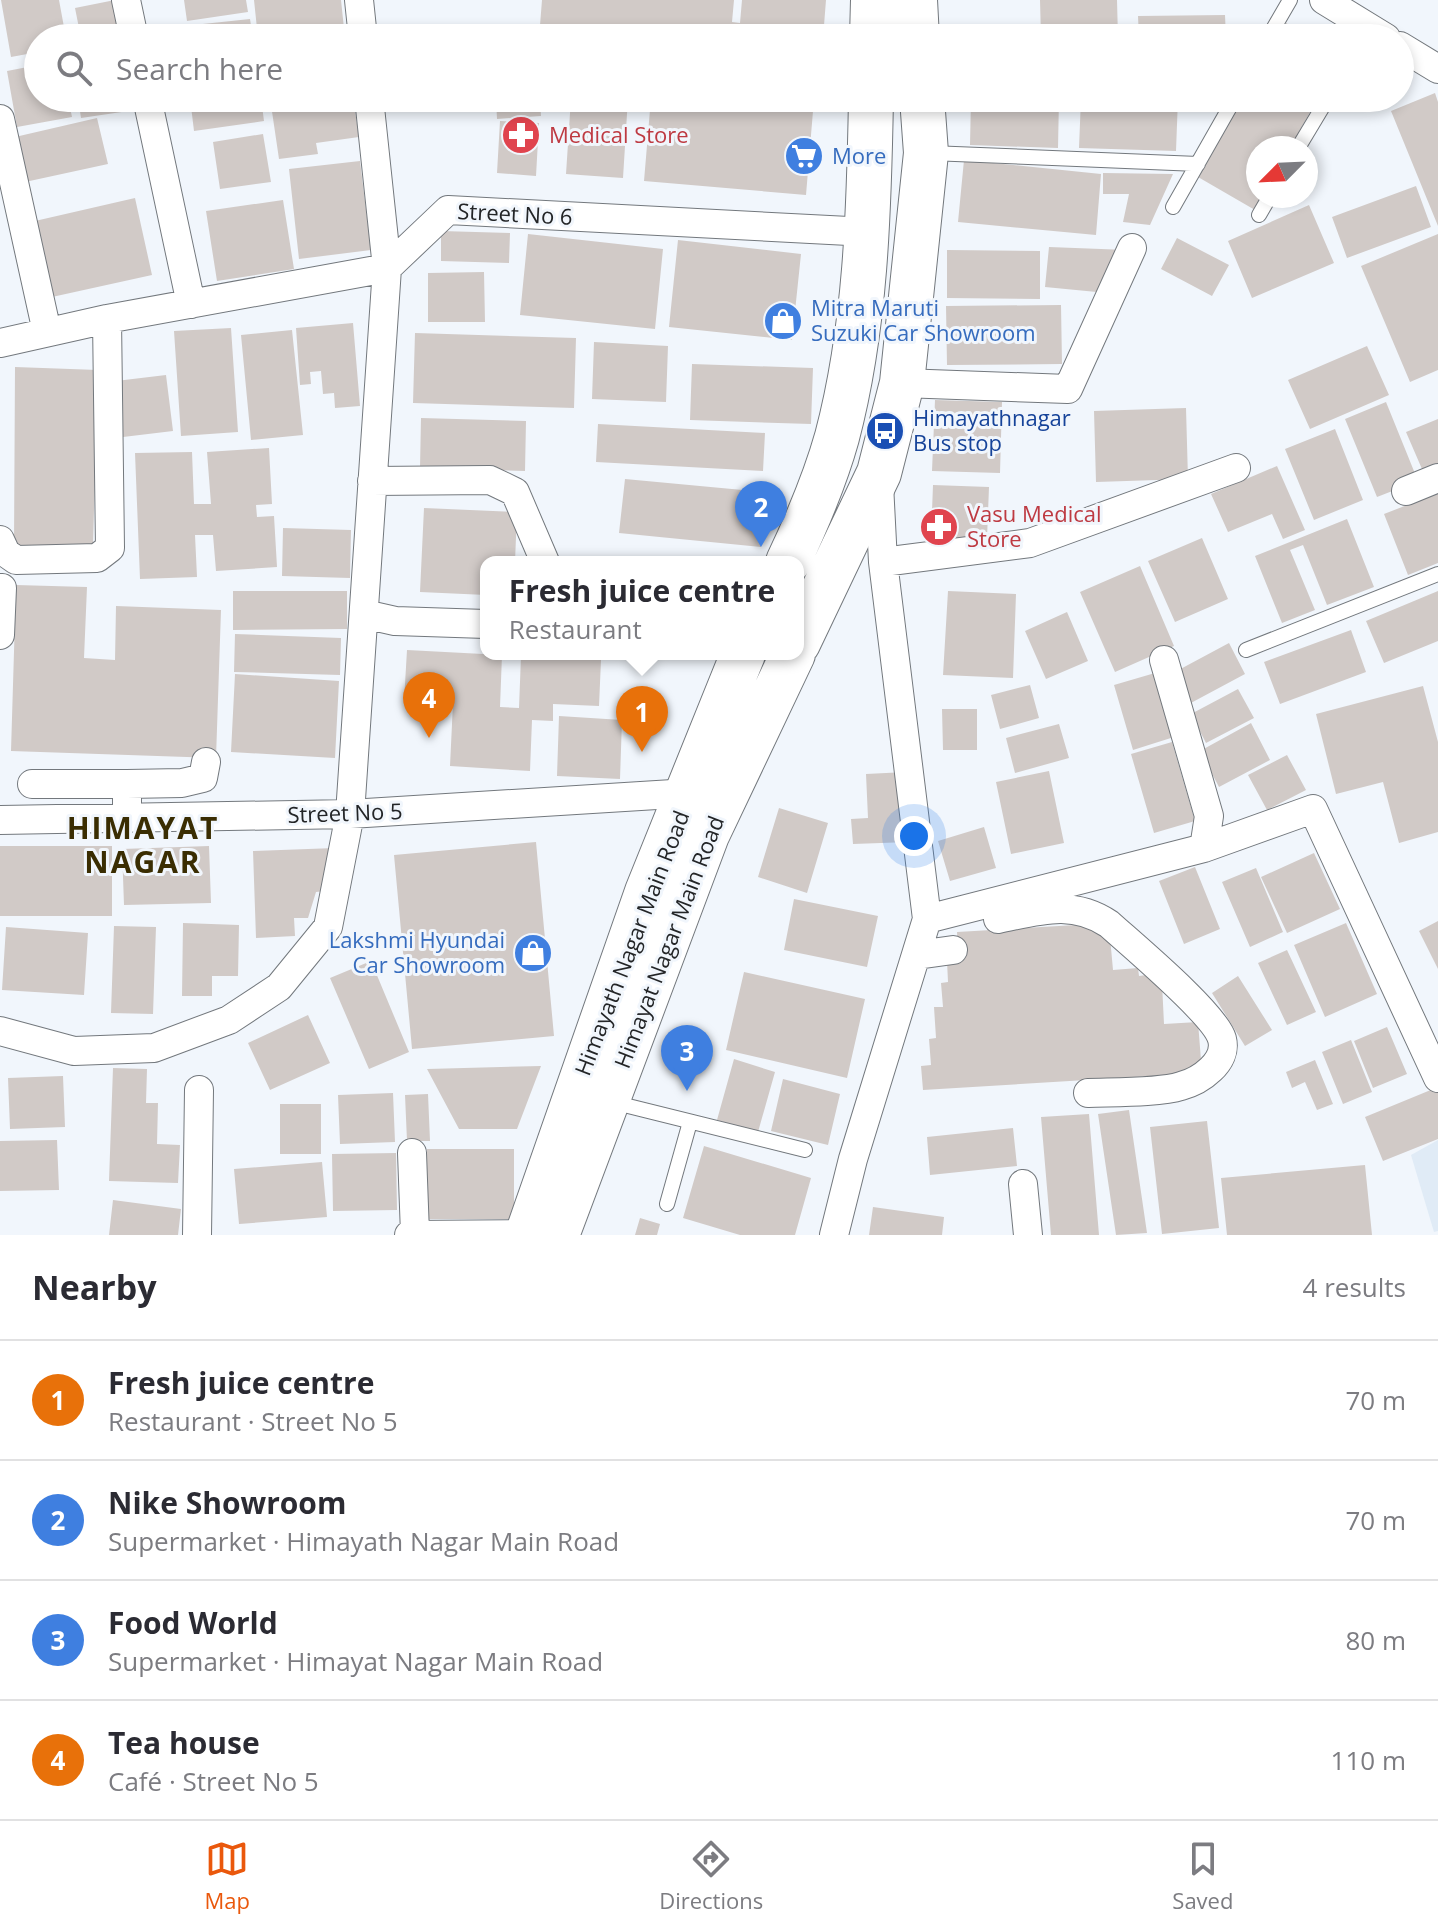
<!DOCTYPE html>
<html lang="en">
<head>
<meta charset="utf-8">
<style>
  :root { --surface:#fff; --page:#f2f2f3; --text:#2b2b33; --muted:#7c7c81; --line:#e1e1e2; --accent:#ea580c }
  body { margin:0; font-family:"Open Sans",sans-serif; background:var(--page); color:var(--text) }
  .compass { position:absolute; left:1246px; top:136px; width:72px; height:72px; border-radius:50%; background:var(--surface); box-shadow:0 4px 12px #0003; rotate:246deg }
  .you { position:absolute; left:914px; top:836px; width:28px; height:28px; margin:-20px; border:6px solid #fff; border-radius:50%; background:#1a73e8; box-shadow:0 0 0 12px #1a73e833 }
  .badge { display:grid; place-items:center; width:52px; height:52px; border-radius:50%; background:var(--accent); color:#fff; font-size:26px; font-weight:700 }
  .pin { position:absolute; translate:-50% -66px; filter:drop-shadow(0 2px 4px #0008) }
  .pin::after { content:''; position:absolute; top:42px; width:28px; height:24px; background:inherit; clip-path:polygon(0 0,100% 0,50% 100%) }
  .popup { position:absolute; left:480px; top:556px; width:324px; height:104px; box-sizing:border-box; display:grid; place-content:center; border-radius:16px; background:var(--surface); filter:drop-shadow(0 2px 6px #0005); font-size:26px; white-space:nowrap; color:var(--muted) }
  .popup b { font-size:30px; color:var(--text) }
  .popup::after { content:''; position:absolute; left:50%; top:100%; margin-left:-16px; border:16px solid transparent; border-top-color:var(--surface) }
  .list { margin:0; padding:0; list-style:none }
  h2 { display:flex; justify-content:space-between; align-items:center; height:104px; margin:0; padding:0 32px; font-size:34px }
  h2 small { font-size:26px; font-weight:400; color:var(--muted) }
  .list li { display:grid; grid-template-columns:52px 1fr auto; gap:24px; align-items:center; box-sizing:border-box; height:120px; padding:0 32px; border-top:2px solid var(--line) }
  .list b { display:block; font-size:30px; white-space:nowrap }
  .list p { margin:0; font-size:26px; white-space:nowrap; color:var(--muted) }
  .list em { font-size:26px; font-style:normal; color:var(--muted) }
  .icon { flex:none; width:44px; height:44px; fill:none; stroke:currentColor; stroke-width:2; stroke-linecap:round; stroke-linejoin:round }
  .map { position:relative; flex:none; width:1438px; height:1235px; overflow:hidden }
  .search { position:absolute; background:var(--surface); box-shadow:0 4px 12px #0003; left:24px; right:24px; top:24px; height:88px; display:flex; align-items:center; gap:20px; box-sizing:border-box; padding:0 28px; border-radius:44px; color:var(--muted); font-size:30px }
  .sheet { height:584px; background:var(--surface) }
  nav { display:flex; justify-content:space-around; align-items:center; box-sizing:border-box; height:112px; border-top:2px solid var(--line); background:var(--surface); font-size:22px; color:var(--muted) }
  nav a { display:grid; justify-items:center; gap:4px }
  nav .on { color:var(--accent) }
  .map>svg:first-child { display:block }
  .built { fill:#e0ebf6 }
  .building { fill:#d1cac7 }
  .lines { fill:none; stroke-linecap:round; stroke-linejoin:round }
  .lane-casing { stroke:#73787d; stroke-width:16 }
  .street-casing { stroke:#73787d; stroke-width:30 }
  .primary-casing { stroke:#73787d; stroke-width:46 }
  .lane { stroke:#fff; stroke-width:14 }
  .street { stroke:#fff; stroke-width:28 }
  .primary { stroke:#fff; stroke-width:44 }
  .labels { text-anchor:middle; stroke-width:6; stroke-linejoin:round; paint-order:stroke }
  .health-label { font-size:22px; fill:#be3a42; stroke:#f1f6fc; text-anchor:start }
  .shop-label { font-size:22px; fill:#366cbe; stroke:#f1f6fc; text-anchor:start }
  .street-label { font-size:22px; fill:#232527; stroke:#f1f6fc }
  .transit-label { font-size:22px; fill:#164399; stroke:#f1f6fc; text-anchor:start }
  .district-label { font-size:30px; font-weight:bold; letter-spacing:2px; fill:#3a2d02; stroke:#f1f6fc }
</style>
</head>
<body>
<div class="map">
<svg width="1438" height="1235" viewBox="0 0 1438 1235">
  <rect width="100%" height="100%" fill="#f1f6fc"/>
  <path class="built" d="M1438,1140V1231L1434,1232L1411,1155Z"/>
  <path class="building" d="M1,0H59L66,38H38V52L11,57Z
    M115,0L128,38H81L75,8Z
    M184,0H246L248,12L187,21Z
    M254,0H341L345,38H258Z
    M542,0H734L732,22L740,23L742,0H826L823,38H539Z
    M1040,0H1117L1118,38H1041Z
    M1225,15L1226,38H1139L1138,16Z
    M250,19L253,38H185L184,26Z
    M1286,23L1312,38H1277Z
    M38,65V98H68L72,117L17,127L7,71Z
    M1435,93L1438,102V226L1391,111Z
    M78,98H140L142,109L81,118Z
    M190,98H261L264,121L194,131Z
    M270,98H353L359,137L316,143L318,154L279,159Z
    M496,98H540L541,116L497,119Z
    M571,98H628L623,178L566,174Z
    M651,98L813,111L806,195L644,181Z
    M971,98H1059L1058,148L970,145Z
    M1081,98H1178L1176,151L1079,148Z
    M1243,98H1318L1290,148H1258V196H1263L1255,210L1198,177Z
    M97,118L108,164L25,182L15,137Z
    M500,121L539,123L536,176L497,173Z
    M263,134L271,182L220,189L213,142Z
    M964,160L1101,174L1096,235L958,222Z
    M360,161L371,250L299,259L289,169Z
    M1103,173L1173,174L1150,225L1123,222L1129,194H1103Z
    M1416,186L1431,227L1347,258L1332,217Z
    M135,198L152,275L52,297L35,221Z
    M283,200L294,269L217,281L206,211Z
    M1309,205L1334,263L1252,298L1228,241Z
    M441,231L510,233L509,263L441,261Z
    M528,234L663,249L655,329L520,315Z
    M1438,234V370L1410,382L1361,266Z
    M1177,238L1229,265L1212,296L1161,269Z
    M678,240L801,254L792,340L669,327Z
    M1049,247L1127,250L1107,293L1045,287Z
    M947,250L1040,251V299L947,298Z
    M484,272L485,322H428V273Z
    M1061,305L1062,364L947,365L946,306Z
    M353,323L360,406L335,408L334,393L323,394L321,371L310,372L311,384L300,385L296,328Z
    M231,328L238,432L181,436L174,331Z
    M292,330L303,435L251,440L241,335Z
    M415,333L576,338L574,408L413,403Z
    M594,342L668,346L666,402L592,399Z
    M1367,346L1389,395L1310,429L1288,380Z
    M692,364L813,368L811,424L690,420Z
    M15,367L98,370L93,545H14Z
    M166,375L173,431L123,437L116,381Z
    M935,400L1002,402L1000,473L932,471Z
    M1386,402L1418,481L1377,497L1345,419Z
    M1186,408L1188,479L1096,482L1094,411Z
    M421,418L526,421L525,471L420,468Z
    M1438,419V470L1425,476L1406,432Z
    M598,424L765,433L763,471L596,462Z
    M1335,429L1363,500L1314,520L1285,449Z
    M269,448L272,504L256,505L257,517L274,516L277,567L216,571L213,535H195L197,577L140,579L135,453L192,452L194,504H211L207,452Z
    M1277,466L1305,530L1283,539L1272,514L1228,532L1211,494Z
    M625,479L765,492L761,547L619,533Z
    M933,485L989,487L987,539L931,538Z
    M1438,493V563L1408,575L1384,514Z
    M424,508L517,512L515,562H486V595L420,592Z
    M1347,519L1374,587L1327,605L1303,545L1290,550L1315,610L1282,623L1255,556Z
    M283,528L351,530L350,578L282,576Z
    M1202,538L1228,599L1175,622L1148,561Z
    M1140,566L1174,646L1115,672L1080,592Z
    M16,585L87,587L84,658L115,660L116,606L221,610L216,758L11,751Z
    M233,591H347V629L233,630Z
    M948,591L1016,594L1013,678L943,675Z
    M1438,591V641L1384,663L1366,621Z
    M1067,612L1088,661L1046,679L1025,631Z
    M1351,630L1366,672L1280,704L1264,662Z
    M235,634L341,638L340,675L234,672Z
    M1229,643L1245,674L1189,704L1173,673Z
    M407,650L502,655L500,707L519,708L521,656L601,660L599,706L553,704V721L532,720L530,771L450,766L453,703L404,701Z
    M1155,673L1174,737L1133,750L1114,685Z
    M235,674L339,681L335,758L231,752Z
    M1030,685L1039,718L1000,729L991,695Z
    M1423,686L1438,742V832L1399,843L1383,782L1336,794L1316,714Z
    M1238,689L1254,718L1206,743L1191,714Z
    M942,709H977V750H943Z
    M559,716L622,720L620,779L557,776Z
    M1251,723L1270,760L1219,787L1200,751Z
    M1059,724L1069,758L1015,773L1006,738Z
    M1172,742L1195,821L1154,833L1131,754Z
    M1287,755L1306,790L1267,810L1248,775Z
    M1049,771L1064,843L1011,854L996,782Z
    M906,772L909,842L853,844L851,819L868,818L866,774Z
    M779,808L828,823L807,893L758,877Z
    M984,827L996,868L950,881L938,841Z
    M536,842L554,1036L412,1049L394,855Z
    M0,846H112V916H0Z
    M209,846L211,903L124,905L122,849Z
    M335,848L325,891L316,892L308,918H294L295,936L256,938L253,851Z
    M1314,853L1340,909L1287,933L1261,877Z
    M1195,867L1220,929L1184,944L1159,881Z
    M1256,868L1283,932L1250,947L1222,882Z
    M794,899L878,916L867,967L784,950Z
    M1438,921V969L1419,931Z
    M183,923L239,925L238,976H212V996H182Z
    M1346,923L1377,994L1325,1017L1294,945Z
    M1093,924L1103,928V938L1110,937L1113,970L1138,968L1139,976L1154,974V983H1162L1164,1024L1198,1022L1202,1073L923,1090L921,1066L931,1065L929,1039L936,1038L934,1007H943L941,983L948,982L947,961H959L957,932Z
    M114,926L156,927L153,1014L111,1013Z
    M6,927L88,933L84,995L2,990Z
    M1287,950L1316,1012L1287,1025L1258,963Z
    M371,961L409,1052L369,1069L330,978Z
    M744,972L865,999L847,1078L726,1050Z
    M1238,976L1272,1030L1245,1046L1212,993Z
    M308,1015L330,1063L270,1090L248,1043Z
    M1387,1027L1407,1074L1373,1088L1354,1041Z
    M1351,1040L1372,1092L1343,1104L1322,1052Z
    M734,1059L775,1072L758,1132L717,1120Z
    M1315,1060L1333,1104L1317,1110L1305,1082L1292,1088L1286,1072Z
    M541,1066L517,1129H459L427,1069Z
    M113,1068L147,1069L146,1103H158L157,1144L180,1145L178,1183L109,1181Z
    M63,1076L65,1127L10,1129L8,1078Z
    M783,1079L840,1094L828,1145L771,1131Z
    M1438,1087V1139L1383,1161L1365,1117Z
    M393,1093L395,1142L340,1144L338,1095Z
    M428,1094L430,1141H407L405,1095Z
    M280,1104H321V1154H280Z
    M1129,1110L1147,1233L1116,1235L1098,1114Z
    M1089,1114L1099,1235H1051L1041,1117Z
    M1207,1121L1219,1228L1162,1234L1150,1127Z
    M1013,1128L1017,1166L930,1175L927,1137Z
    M57,1140L59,1190L0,1191V1141Z
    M704,1146L811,1178L795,1235H740L683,1218Z
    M427,1149H514V1219H427Z
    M396,1153L397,1210L333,1211L332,1154Z
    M322,1162L327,1217L239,1224L234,1169Z
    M1365,1165L1372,1235H1227L1221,1178Z
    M113,1200L181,1209L178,1235H109Z
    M873,1207L944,1217L942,1235H869Z
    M640,1218L660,1224L657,1235H635Z"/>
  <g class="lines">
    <defs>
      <path id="lane" d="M1268,38L1290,0
        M1298,148L1328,98
        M930,153L1198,164
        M1173,207L1235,98
        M1259,215L1270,196
        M1246,650L1438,574
        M612,1102L805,1150
        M667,1204L690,1122"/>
      <path id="street" d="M126,0L134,38
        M359,0L363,38
        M1324,0L1386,38
        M1400,46L1438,69
        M147,98L191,304
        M0,119L47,332
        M0,343L107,319L387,268L448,210L868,232
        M902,383L1068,389L1132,248
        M372,481L490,480L515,492L545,562
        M1406,491L1438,478
        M0,540L6,553L16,560L97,558L110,548L107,319
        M883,562L1030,543L1236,468
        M364,614L395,621L486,624
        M0,635L2,588
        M1164,660L1209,816L1204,848
        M32,784H127V818
        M127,784L182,783L203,778L206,762
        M0,820L350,814L689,793
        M927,919L1204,848L1313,809L1438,1078
        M998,919C1038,911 1072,899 1109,924C1131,944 1215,1014 1222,1039C1228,1062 1200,1081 1181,1086C1159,1093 1113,1092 1088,1093
        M917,955L953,950
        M0,1031L74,1051L154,1048L229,1020L279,987L328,927L350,814L387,268L369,98
        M412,1153L415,1234
        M1023,1184L1028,1235
        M197,1235L199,1090
        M409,1235L528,1234
        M834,1235L853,1159L927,919L883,562L879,484"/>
      <path id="primary" d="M915,0L917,38
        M872,38L873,0
        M788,562C807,522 825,480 837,437C866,327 869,211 871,98
        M798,643L879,473L902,383L926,153L922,98
        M527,1235L647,892L743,654
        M557,1235L707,835L793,654"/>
    </defs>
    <use href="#lane" class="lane-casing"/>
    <use href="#street" class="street-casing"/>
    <use href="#primary" class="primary-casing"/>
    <use href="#lane" class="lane"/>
    <use href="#street" class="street"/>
    <use href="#primary" class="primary"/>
  </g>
  <defs>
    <symbol id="pharmacy-disc" viewBox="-11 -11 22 22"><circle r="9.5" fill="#e0444e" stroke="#f1f6fc"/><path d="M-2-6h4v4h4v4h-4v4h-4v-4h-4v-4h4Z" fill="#fff"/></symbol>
    <symbol id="supermarket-disc" viewBox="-11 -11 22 22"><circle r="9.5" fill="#3f7fe0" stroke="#f1f6fc"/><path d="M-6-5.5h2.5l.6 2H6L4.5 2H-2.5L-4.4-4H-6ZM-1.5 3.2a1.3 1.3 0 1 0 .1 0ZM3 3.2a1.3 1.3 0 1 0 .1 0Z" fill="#fff"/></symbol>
    <symbol id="shop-disc" viewBox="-11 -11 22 22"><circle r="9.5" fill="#3f7fe0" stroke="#f1f6fc"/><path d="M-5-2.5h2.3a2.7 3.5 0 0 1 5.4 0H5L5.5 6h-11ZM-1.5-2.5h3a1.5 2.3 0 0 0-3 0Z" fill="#fff"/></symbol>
    <symbol id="bus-disc" viewBox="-11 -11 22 22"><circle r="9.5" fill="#1a4fb4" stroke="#f1f6fc"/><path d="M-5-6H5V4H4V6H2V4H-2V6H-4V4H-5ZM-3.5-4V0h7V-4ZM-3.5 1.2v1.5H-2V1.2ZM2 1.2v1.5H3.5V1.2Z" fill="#fff"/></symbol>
  </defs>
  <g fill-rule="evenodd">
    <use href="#pharmacy-disc" x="499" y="113" width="44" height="44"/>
    <use href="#supermarket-disc" x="782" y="134" width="44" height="44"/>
    <use href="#shop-disc" x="761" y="299" width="44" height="44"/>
    <use href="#bus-disc" x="863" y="409" width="44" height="44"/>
    <use href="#pharmacy-disc" x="917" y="505" width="44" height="44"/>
    <use href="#shop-disc" x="511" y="931" width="44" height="44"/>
  </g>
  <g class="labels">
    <g class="health-label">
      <text x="549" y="143">Medical Store</text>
      <text x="967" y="522">Vasu Medical<tspan x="967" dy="25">Store</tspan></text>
    </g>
    <g class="shop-label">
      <text x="832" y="164">More</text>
      <text x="811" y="316">Mitra Maruti<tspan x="811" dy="25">Suzuki Car Showroom</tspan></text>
      <text x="505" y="948" text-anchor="end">Lakshmi Hyundai<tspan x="505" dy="25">Car Showroom</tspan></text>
    </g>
    <g class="street-label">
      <text transform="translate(515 214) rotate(3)" y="8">Street No 6</text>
      <text transform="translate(345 813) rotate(-2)" y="8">Street No 5</text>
      <text transform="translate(669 942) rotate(-69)" y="8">Himayat Nagar Main Road</text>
      <text transform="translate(632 943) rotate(-69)" y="8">Himayath Nagar Main Road</text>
    </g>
    <g class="transit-label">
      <text x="913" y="426">Himayathnagar<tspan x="913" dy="25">Bus stop</tspan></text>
    </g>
    <g class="district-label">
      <text x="143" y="839">HIMAYAT<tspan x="143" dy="34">NAGAR</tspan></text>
    </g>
  </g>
</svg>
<svg class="compass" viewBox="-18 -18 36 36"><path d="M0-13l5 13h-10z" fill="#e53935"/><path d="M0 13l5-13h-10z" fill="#7c7c81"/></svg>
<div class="you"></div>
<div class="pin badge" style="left:642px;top:752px;background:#e8710a">1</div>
<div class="popup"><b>Fresh juice centre</b>Restaurant</div>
<div class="pin badge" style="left:761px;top:547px;background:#3f7fe0">2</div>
<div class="pin badge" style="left:687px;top:1091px;background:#3f7fe0">3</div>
<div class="pin badge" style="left:429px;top:738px;background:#e8710a">4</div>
<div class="search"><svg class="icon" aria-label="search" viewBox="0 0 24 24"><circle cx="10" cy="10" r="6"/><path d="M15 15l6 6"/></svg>Search here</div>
</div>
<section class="sheet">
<h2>Nearby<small>4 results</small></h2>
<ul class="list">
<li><span class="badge" style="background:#e8710a">1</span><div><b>Fresh juice centre</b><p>Restaurant · Street No 5</p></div><em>70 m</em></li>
<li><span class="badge" style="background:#3f7fe0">2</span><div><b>Nike Showroom</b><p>Supermarket · Himayath Nagar Main Road</p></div><em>70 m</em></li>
<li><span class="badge" style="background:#3f7fe0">3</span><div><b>Food World</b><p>Supermarket · Himayat Nagar Main Road</p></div><em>80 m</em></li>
<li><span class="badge" style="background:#e8710a">4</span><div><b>Tea house</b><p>Café · Street No 5</p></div><em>110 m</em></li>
</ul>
</section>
<nav>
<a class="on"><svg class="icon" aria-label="map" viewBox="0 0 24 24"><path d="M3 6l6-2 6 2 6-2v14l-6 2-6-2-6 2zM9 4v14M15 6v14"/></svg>Map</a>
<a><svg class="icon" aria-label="directions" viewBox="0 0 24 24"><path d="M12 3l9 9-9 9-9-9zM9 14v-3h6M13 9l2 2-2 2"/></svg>Directions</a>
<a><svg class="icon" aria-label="saved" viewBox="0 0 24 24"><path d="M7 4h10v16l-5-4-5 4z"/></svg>Saved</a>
</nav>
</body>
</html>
